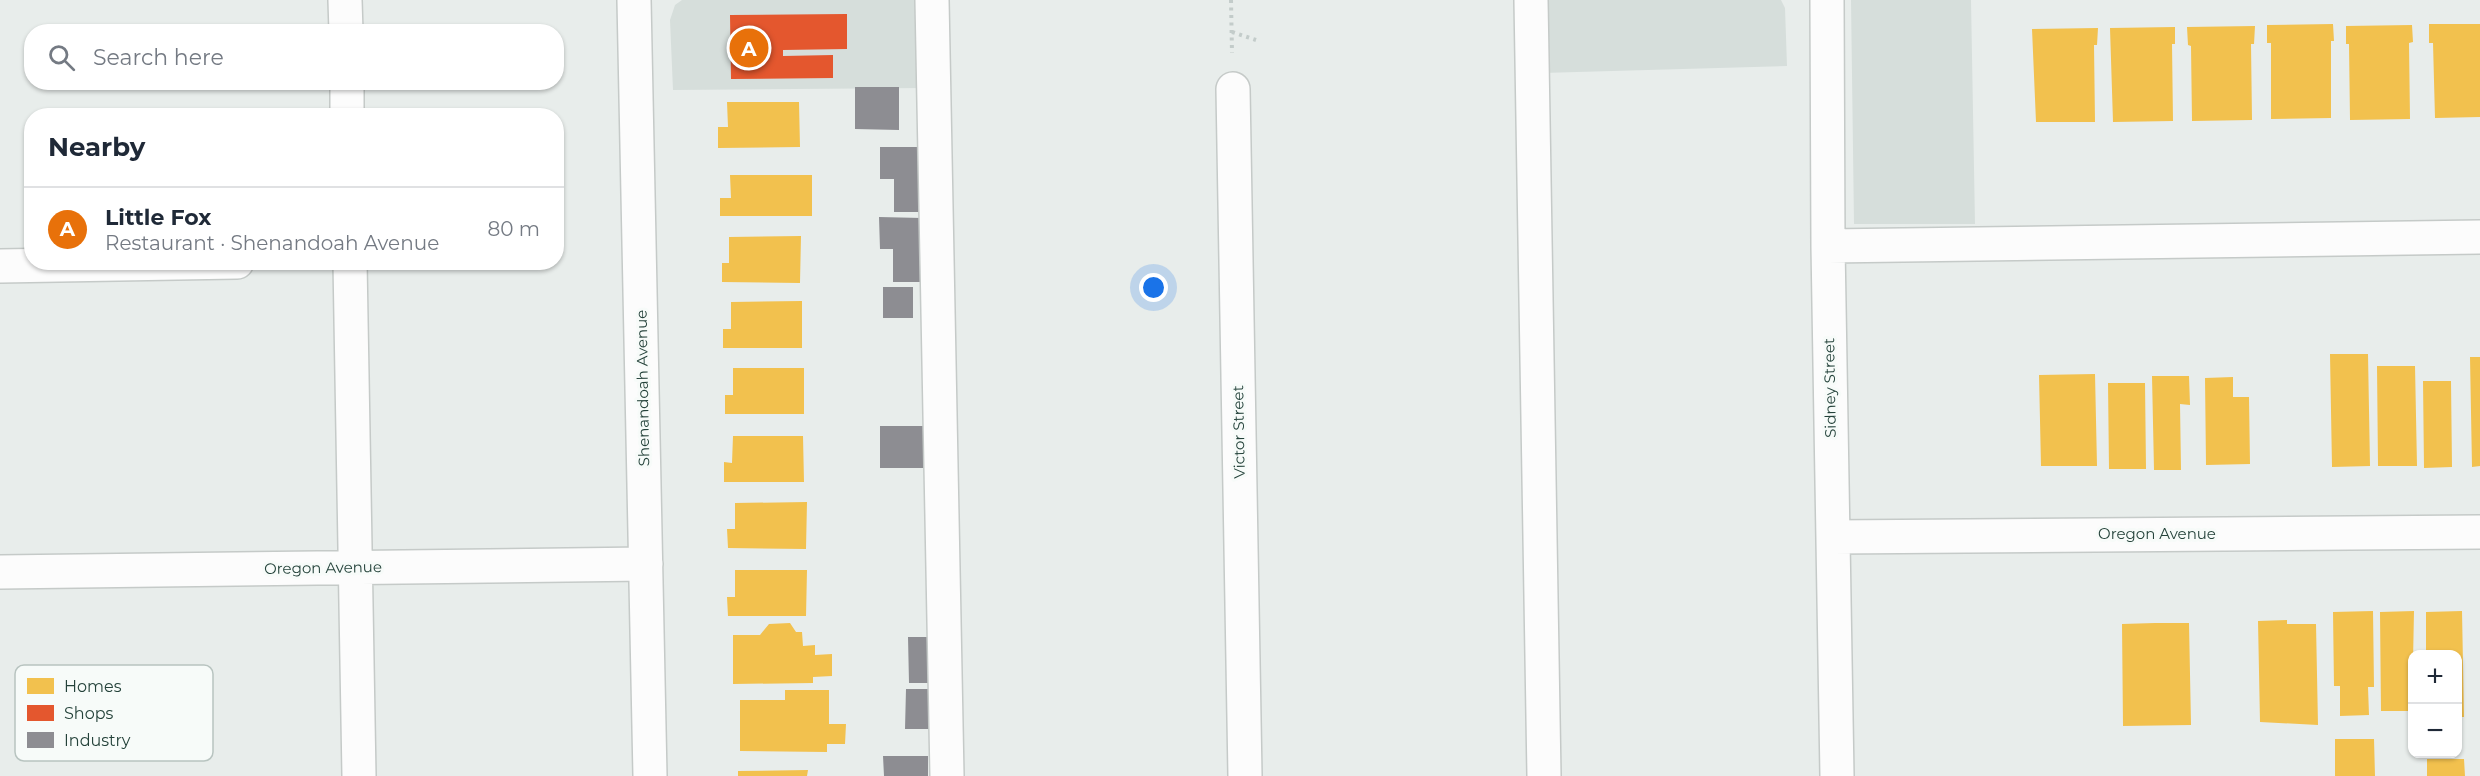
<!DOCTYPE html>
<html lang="en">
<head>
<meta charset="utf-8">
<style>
  :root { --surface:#fff; --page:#f2f2f3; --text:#1f2937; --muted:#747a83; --line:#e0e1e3; --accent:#2563eb }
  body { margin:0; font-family:Montserrat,sans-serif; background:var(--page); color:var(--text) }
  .controls { position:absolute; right:18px; bottom:18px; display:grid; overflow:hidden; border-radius:12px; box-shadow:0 2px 4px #0004 }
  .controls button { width:54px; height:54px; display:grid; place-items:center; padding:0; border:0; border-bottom:2px solid var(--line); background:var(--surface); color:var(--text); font:30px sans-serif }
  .you { position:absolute; left:1154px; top:288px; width:21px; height:21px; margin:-15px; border:4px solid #fff; border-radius:50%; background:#1a73e8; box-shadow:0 0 0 9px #1a73e833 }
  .badge { display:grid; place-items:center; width:39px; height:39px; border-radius:50%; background:var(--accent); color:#fff; font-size:20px; font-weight:700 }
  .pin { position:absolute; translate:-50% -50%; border:3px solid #fff; box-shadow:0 2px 6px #0006 }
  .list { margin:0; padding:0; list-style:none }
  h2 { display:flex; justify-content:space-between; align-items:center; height:78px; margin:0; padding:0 24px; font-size:26px }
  h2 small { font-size:20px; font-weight:400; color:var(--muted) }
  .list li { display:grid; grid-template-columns:39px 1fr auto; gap:18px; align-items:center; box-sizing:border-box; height:84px; padding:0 24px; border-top:2px solid var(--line) }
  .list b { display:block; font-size:22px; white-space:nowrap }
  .list p { margin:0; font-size:20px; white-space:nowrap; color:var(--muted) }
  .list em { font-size:20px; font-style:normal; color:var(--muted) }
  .icon { flex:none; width:33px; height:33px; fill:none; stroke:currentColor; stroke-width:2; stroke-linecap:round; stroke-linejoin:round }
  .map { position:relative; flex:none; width:2480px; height:776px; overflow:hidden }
  .search { position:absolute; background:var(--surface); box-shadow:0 2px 4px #0004; left:24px; top:24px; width:540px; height:66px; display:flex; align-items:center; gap:15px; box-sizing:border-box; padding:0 21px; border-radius:24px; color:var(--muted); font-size:22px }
  .panel { position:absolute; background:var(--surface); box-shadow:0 2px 4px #0004; left:24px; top:108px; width:540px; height:162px; border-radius:24px }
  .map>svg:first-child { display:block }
  .built { fill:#d6dedb }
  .homes { fill:#f2c14e }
  .shops { fill:#e4572e }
  .industry { fill:#8d8d92 }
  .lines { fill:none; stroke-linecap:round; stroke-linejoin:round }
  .minor-casing { stroke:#c5cac8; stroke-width:36 }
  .path { stroke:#c3ccca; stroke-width:4; stroke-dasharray:3 4.5; stroke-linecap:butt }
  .minor { stroke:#fcfcfc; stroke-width:33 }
  .labels { text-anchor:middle; stroke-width:6; stroke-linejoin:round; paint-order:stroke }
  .street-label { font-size:15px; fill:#24423a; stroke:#f7fbf9 }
  .key { fill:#f7fbf9; stroke:#b8c4c0; stroke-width:1.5 }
  .key-label { font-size:16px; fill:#24423a }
</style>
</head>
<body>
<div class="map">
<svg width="2480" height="776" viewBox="0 0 2480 776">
  <rect width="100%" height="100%" fill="#e8edeb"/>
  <path class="built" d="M682,0H921L924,88L673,90L670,20L675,5Z
    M1539,0H1781L1785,8L1787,66L1542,73Z
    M1851,0H1971L1975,224H1854Z"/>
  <path class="homes" d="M2333,24L2334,41H2331V118L2271,119V43H2267V25Z
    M2429,24H2480V117L2435,118L2433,43H2429Z
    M2412,25L2413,42L2409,43L2410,119L2350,120L2349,44H2346V26Z
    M2255,26L2254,44H2251L2252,120L2192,121L2191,46L2188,45L2187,27Z
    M2175,27V44H2172L2173,121L2113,122L2110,28Z
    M2098,28L2097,45H2094L2095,122H2036L2032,29Z
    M727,102H799L800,147L718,148V127H728Z
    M730,175H812V216H720V198H731Z
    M801,236L800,283L722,282V263H729V237Z
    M802,301V348H723V329H731V302Z
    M2330,354H2368L2370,466L2332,467Z
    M2470,357H2480V466L2472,467Z
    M2377,366H2415L2417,466H2378Z
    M733,368H804V414H725V395H733Z
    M2095,374L2097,466H2041L2039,375Z
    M2152,376H2189L2190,405L2180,404L2181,470H2154Z
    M2233,377V397H2249L2250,464L2206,465L2205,378Z
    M2423,381H2451L2452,467L2424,468Z
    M2108,383H2145L2146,469H2109Z
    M733,436H803L804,482H724V462L732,463Z
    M807,502L806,549L728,548L727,529H735V503Z
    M735,570H807L806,616H728L727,597H735Z
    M2373,611L2374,687H2368L2369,715L2340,716V686H2334L2333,612Z
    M2414,611L2412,711H2381L2380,612Z
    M2462,611L2464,717H2458V654H2426V612Z
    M2287,620V624H2316L2318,725L2260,722L2258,621Z
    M790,623L796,632H802L803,646L815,645V655L832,654V676L813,677V683L733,684V635H760L769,624Z
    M2155,623H2189L2191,725L2123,726L2122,624Z
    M785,690H829V724H846L845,744H827V752L740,751V700H785Z
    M2335,739H2374L2375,776H2335Z
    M2427,759H2464L2465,776H2427Z
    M808,770L807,776H738V771Z"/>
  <path class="shops" d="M847,14V49L783,50V56L833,55V78L731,79L730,15Z"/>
  <path class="industry" d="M855,87H899V130L855,129Z
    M880,147H923V212H894V179H880Z
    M879,217L922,218V282H893V249H880Z
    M883,287H913V318H883Z
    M880,426H924V468H880Z
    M908,637H930L931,683H909Z
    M906,689H931V729H905Z
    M883,756H928V776H884Z"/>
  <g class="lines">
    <defs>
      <path id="minor" d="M345,0L346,32
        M634,0L650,776
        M932,0L947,776
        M1531,0L1544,776
        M1827,0L1828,246L1837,776
        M347,82V116
        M1233,89L1245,776
        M1828,246L2480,237
        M350,262L359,776
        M0,266L237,262
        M1833,537L2480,532
        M0,572L646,564"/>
    </defs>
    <use href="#minor" class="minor-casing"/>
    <path class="path" d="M1231,0L1232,53
      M1232,32L1256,40"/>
    <use href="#minor" class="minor"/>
  </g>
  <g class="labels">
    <g class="street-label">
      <text transform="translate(643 388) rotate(-91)" y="5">Shenandoah Avenue</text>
      <text transform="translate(1830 388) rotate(-91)" y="5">Sidney Street</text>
      <text transform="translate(1239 432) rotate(-91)" y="5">Victor Street</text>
      <text x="2157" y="539">Oregon Avenue</text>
      <text transform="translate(323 568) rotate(-1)" y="5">Oregon Avenue</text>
    </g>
  </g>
  <rect x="15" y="665" width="198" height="96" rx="9" class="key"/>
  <rect x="27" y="678" width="27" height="16" fill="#f2c14e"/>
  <rect x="27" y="705" width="27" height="16" fill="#e4572e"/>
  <rect x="27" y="732" width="27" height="16" fill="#8d8d92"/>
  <g class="key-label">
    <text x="64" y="692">Homes</text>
    <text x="64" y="719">Shops</text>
    <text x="64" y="746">Industry</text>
  </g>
</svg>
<div class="controls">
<button>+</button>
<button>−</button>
</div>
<div class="you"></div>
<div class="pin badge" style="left:749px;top:48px;background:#e8710a">A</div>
<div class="search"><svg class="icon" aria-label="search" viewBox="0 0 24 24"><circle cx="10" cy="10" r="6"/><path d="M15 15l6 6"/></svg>Search here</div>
<section class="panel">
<h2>Nearby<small></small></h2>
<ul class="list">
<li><span class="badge" style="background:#e8710a">A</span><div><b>Little Fox</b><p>Restaurant · Shenandoah Avenue</p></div><em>80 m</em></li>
</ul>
</section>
</div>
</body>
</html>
